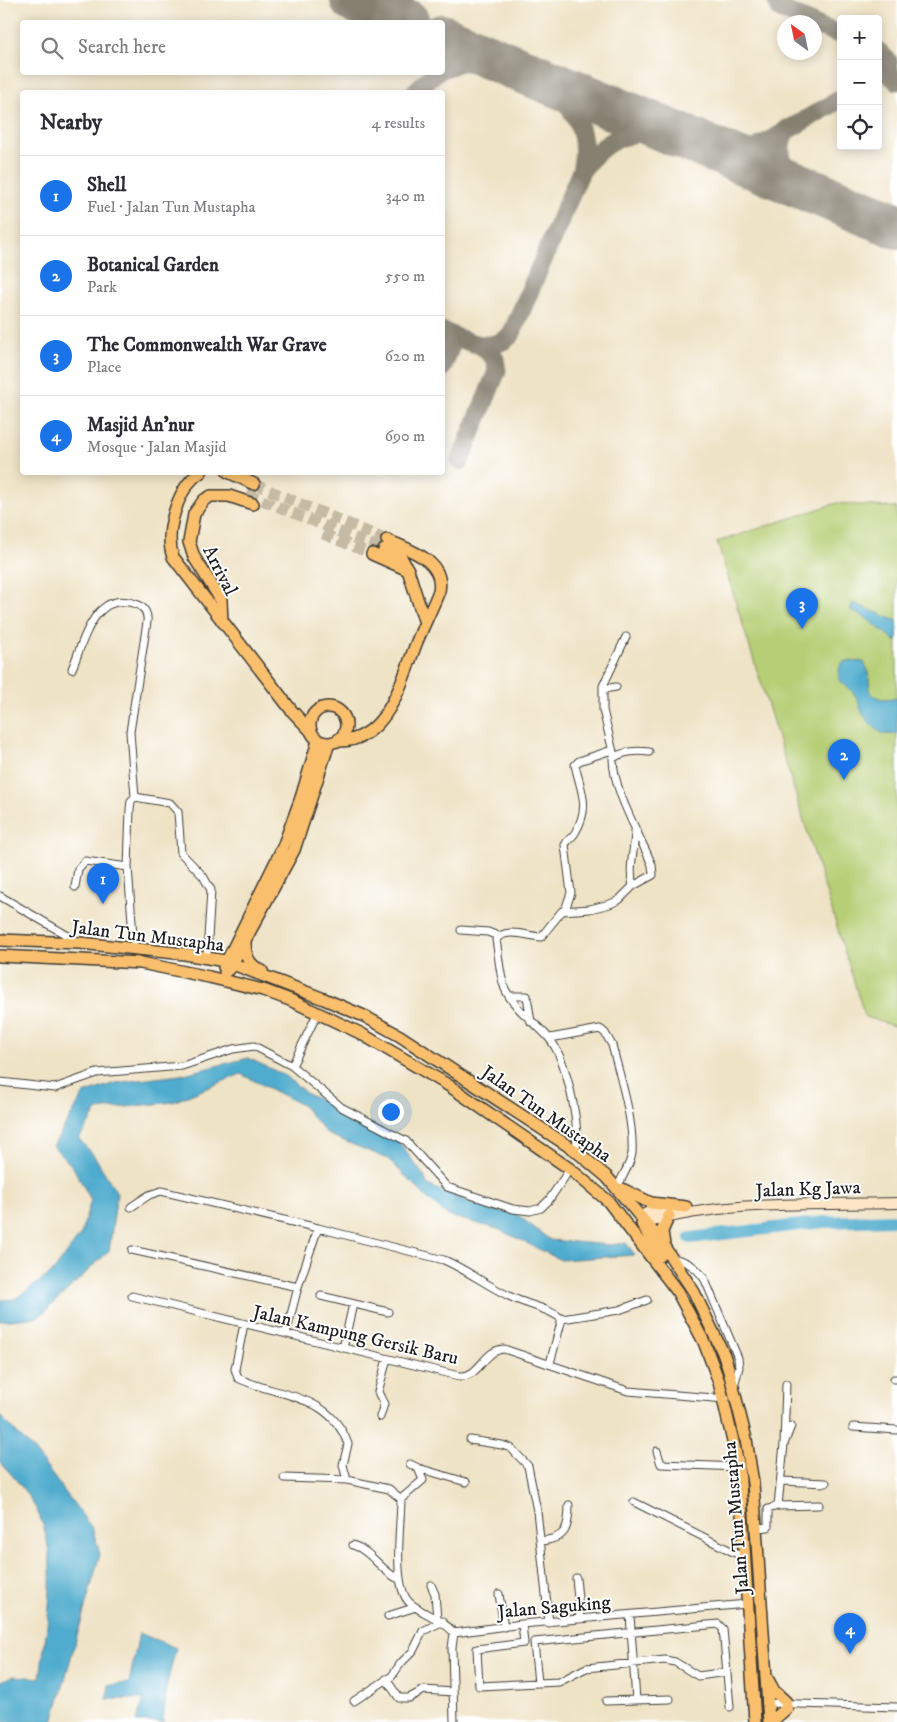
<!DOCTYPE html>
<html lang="en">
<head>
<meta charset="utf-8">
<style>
  body { margin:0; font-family:"IM FELL DW Pica",serif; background:#f7f7f7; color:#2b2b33 }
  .controls { position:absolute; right:15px; top:15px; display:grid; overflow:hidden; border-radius:5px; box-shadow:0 2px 12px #0003 }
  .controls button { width:45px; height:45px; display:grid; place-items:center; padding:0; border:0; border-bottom:1px solid #e1e1e2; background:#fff; color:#2b2b33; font:25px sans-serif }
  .compass { position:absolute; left:777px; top:15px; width:45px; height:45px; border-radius:50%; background:#fff; box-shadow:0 2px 12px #0003; rotate:327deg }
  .you { position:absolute; left:390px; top:1111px; width:18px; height:18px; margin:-12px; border:4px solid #fff; border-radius:50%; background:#1a73e8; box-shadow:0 0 0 8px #1a73e833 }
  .badge { display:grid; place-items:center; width:32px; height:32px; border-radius:50%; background:#1a73e8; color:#fff; font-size:16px; font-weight:700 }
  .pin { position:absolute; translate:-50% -41px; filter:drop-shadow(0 1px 2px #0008) }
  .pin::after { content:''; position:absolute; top:26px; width:18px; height:15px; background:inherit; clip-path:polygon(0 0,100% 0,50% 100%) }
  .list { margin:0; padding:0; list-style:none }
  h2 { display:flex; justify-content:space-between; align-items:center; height:65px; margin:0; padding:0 20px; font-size:21px }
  h2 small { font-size:16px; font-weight:400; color:#7c7c81 }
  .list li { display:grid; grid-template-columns:32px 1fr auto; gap:15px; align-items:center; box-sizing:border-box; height:80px; padding:0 20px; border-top:1px solid #e1e1e2 }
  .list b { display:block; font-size:19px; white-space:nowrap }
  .list p { margin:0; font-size:16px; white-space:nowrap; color:#7c7c81 }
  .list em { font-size:16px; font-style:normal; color:#7c7c81 }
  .icon { flex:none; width:28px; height:28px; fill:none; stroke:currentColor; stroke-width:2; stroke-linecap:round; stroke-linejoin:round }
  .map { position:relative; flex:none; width:897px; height:1722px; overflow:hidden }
  .search { position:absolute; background:#fff; box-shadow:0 2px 12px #0003; left:20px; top:20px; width:425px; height:55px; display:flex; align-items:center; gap:12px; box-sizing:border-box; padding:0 18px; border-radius:5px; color:#7c7c81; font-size:19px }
  .panel { position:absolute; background:#fff; box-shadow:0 2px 12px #0003; left:20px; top:90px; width:425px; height:385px; border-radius:5px }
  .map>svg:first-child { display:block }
</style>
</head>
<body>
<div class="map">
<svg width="897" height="1722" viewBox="0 0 897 1722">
  <rect width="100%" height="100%" fill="#fff"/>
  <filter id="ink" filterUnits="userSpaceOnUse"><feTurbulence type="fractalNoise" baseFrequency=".02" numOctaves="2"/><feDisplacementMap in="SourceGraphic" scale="10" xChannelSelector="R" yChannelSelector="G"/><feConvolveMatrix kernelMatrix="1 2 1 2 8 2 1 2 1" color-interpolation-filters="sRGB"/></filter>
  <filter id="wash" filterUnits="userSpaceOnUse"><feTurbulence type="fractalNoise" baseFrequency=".0096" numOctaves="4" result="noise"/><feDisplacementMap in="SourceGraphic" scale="20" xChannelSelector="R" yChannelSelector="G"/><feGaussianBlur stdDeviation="1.12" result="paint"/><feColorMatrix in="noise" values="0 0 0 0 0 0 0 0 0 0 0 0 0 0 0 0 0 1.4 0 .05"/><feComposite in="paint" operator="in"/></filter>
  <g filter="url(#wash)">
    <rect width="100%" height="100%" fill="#efe3c6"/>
    <!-- green -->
    <path fill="#b6ce74" stroke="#697548" d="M837 503 897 508V1027L865 1017 717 542Z"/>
    <!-- water -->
    <path fill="#50acce" stroke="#366475" d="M853 603 897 621V642L863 616 850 610Z
      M846 661 864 662C871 673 867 683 872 695L882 699 897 698V734C892 734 886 735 882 733 875 729 863 717 861 710 859 704 859 700 855 695 845 681 834 686 841 664Z
      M248 1058 286 1076 307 1094 328 1104 348 1119 380 1128 398 1141 424 1176 427 1184 432 1187 492 1211 515 1213 550 1240 611 1245 626 1243 635 1255 561 1260 498 1229 449 1216 432 1203 388 1159 327 1134 302 1105 241 1074 173 1102 97 1110 79 1139 95 1157 117 1193 109 1251 39 1317 0 1321V1300L15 1299 53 1272 81 1234 91 1200 73 1167 53 1146 84 1094 115 1083 180 1075Z
      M0 1416 32 1448 92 1528 100 1554 53 1722H0V1681L14 1676 40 1678C46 1631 58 1570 43 1525 35 1501 17 1480 0 1462Z
      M139 1633 176 1648 167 1684 163 1722H136L144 1699H107L109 1685 129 1683Z"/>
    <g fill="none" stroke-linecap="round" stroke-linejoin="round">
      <!-- river -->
      <path stroke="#50acce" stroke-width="12" d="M690 1238 825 1222 897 1220"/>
      <!-- taxiway -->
      <path stroke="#868071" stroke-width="19" d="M776 0 780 9 811 22
        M368 6 389 22
        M814 24 841 35
        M878 51 888 61 890 75 897 81
        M442 69 466 60 496 59
        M415 92 436 72
        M786 129C772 161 787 175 813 191
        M718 152 735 154 755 149 841 99
        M582 170C608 134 635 128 677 135
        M442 331C466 341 489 355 511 335L581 171C591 130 571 102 541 78
        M442 333 450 348 442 368
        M460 461 497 371 495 359 482 346"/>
      <!-- runway -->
      <path stroke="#868071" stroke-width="46" d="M353 0 407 22
        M442 37 897 226"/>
    </g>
  </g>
  <g filter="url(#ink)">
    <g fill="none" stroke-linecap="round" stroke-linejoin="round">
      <!-- primary-tunnel -->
      <path stroke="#c5bba4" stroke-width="11" stroke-dasharray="11 5.5" stroke-linecap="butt" d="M254 484 387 540
        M247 494 384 550
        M323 534 372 554"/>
      <defs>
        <path id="street" d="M72 669C84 640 95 589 136 604 145 607 148 614 147 622L130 732 135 797 131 801 130 809 128 867 134 949
          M603 689 616 687
          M613 752 603 710V686L626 637
          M135 797 170 803 178 812 181 853 203 876 211 890 207 954
          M633 886C628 867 635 849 635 830
          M75 887 78 869 85 861 128 867
          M0 896 75 940
          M565 910 571 893 565 845C567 840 572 838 575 833 591 806 581 792 575 765L579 761 612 750
          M461 930 488 932 498 936
          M509 996H527L531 1022
          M550 1038 600 1029 605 1033 612 1045C620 1077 634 1120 632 1153 631 1164 622 1176 618 1186
          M292 1066 318 1012
          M0 1082 55 1088 97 1073 182 1066 233 1049 254 1046 292 1066 341 1107 406 1141 447 1187 513 1209 530 1211 541 1208 549 1200 570 1169
          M576 1151C580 1124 567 1058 548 1037 534 1021 515 1010 505 989 499 974 499 955 496 940 504 927 528 936 541 937L562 911 590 909 610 904 619 900 633 886 653 875 652 865C639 833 613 791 613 758 624 751 636 750 649 752
          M131 1207 149 1195 161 1191 318 1228
          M132 1250 298 1287
          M672 1258C687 1261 697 1267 705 1280L738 1358 739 1367 734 1386
          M132 1296 459 1376C480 1378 483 1350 504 1349L628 1391 726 1399
          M321 1296 388 1312
          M562 1319 619 1310 647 1300
          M244 1324 235 1369 238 1378C279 1398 329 1392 348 1444L343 1465 347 1480 389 1489 401 1499C401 1523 392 1585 409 1602 423 1615 442 1618 454 1633
          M286 1334 298 1287 318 1228 444 1260C467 1270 486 1285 509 1296 526 1305 547 1307 562 1319L550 1363
          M343 1348 353 1304
          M894 1379H897
          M380 1417 384 1404 378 1392 387 1359
          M853 1427 897 1430
          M470 1440 502 1445 511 1448 528 1466 537 1511 549 1623
          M784 1444 786 1384
          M657 1451 661 1464 739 1467
          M418 1468 466 1482
          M284 1478 347 1480
          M781 1481 826 1483
          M401 1499 423 1480 418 1468 410 1464
          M634 1502 745 1558
          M778 1506 819 1505
          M757 1528 768 1527V1509L778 1506 784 1444 791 1426
          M540 1541C565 1539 569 1530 569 1505
          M353 1545C372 1551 381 1572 399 1579
          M576 1578 580 1619
          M431 1585 435 1594 437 1619
          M499 1594 504 1627
          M388 1616 416 1607
          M522 1624 524 1643 477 1649 479 1686 559 1682 586 1668 665 1660 675 1662 698 1676 727 1672
          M454 1633 522 1624 747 1604
          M454 1633 452 1648 454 1722
          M386 1679 399 1698H409L424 1690 453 1692
          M538 1683 534 1642 718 1624 723 1629 730 1707
          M636 1700 670 1699
          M354 1701 392 1676 401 1663 413 1651 423 1631 443 1621
          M606 1701 636 1700 630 1615
          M766 1703 897 1707"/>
        <path id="secondary" d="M640 1216 649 1212 674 1208
          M646 1223C727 1200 813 1205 897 1203"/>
        <path id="primary" d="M201 472C178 486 164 532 173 557L292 711 310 730
          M228 472 254 484
          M384 550 401 557 408 570
          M372 554 408 570 425 623
          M222 621 221 600 194 557 189 542 194 514 204 500 211 496H229L253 504
          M310 725a18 18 0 1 1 36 0a18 18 0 1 1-36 0Z
          M338 741C387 743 402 680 416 644 423 626 432 609 439 591 445 560 409 550 387 540
          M0 940 80 943 185 954 225 961 324 999 364 1016 400 1036 576 1151 607 1177 659 1239 694 1292 724 1355 729 1371 746 1439 753 1483 769 1722
          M245 941C245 955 248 965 262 971
          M0 956 141 963 209 977 263 990 290 1000 360 1033 448 1085 570 1169 608 1201 677 1291 704 1342 719 1382 739 1467 755 1722
          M224 967 283 847 301 798 318 741
          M225 972 230 968 294 850 329 743
          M622 1189 651 1203 686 1207
          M642 1224 660 1256
          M664 1245 662 1231 669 1216
          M766 1676 774 1691 786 1702
          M771 1722 787 1708"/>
      </defs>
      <!-- street casing -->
      <use href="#street" stroke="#3c3a36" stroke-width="9"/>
      <!-- secondary casing -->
      <use href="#secondary" stroke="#3c3a36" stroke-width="12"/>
      <!-- primary casing -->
      <use href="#primary" stroke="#3c3a36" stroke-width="14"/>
      <!-- street -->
      <use href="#street" stroke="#fff" stroke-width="7"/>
      <!-- secondary -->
      <use href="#secondary" stroke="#fde5c5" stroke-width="10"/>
      <!-- primary -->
      <use href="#primary" stroke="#f9bf6d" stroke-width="11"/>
    </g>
  </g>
  <g text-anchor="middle" stroke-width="4" stroke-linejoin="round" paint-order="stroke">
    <!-- street labels -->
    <g font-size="19" fill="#1c1c1c" stroke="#fff">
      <text transform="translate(221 570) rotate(63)" y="7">Arrival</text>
      <text transform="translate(148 935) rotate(7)" y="7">Jalan Tun Mustapha</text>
      <text transform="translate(547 1113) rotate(35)" y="7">Jalan Tun Mustapha</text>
      <text transform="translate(808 1188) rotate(-2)" y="7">Jalan Kg Jawa</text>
      <text transform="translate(356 1334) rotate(13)" y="7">Jalan Kampung Gersik Baru</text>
      <text transform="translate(735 1518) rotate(-95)" y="7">Jalan Tun Mustapha</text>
      <text transform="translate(554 1606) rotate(-5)" y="7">Jalan Saguking</text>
    </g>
  </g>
</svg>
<div class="controls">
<button>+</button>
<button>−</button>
<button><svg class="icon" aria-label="locate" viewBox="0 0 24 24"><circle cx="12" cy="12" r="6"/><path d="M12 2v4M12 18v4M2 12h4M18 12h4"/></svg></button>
</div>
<svg class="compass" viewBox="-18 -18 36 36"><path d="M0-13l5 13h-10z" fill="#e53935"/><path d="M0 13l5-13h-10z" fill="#7c7c81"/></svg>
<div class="you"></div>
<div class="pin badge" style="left:103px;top:904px">1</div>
<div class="pin badge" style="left:844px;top:780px">2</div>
<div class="pin badge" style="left:802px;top:629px">3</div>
<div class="pin badge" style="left:850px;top:1654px">4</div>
<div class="search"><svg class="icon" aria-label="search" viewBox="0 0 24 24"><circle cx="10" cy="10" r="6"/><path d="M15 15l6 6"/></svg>Search here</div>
<section class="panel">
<h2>Nearby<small>4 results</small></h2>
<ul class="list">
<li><span class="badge">1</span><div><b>Shell</b><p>Fuel · Jalan Tun Mustapha</p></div><em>340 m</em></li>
<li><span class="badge">2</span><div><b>Botanical Garden</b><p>Park</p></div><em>550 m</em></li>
<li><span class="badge">3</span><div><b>The Commonwealth War Grave</b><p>Place</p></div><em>620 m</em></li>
<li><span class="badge">4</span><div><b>Masjid An'nur</b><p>Mosque · Jalan Masjid</p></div><em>690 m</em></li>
</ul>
</section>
</div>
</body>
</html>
